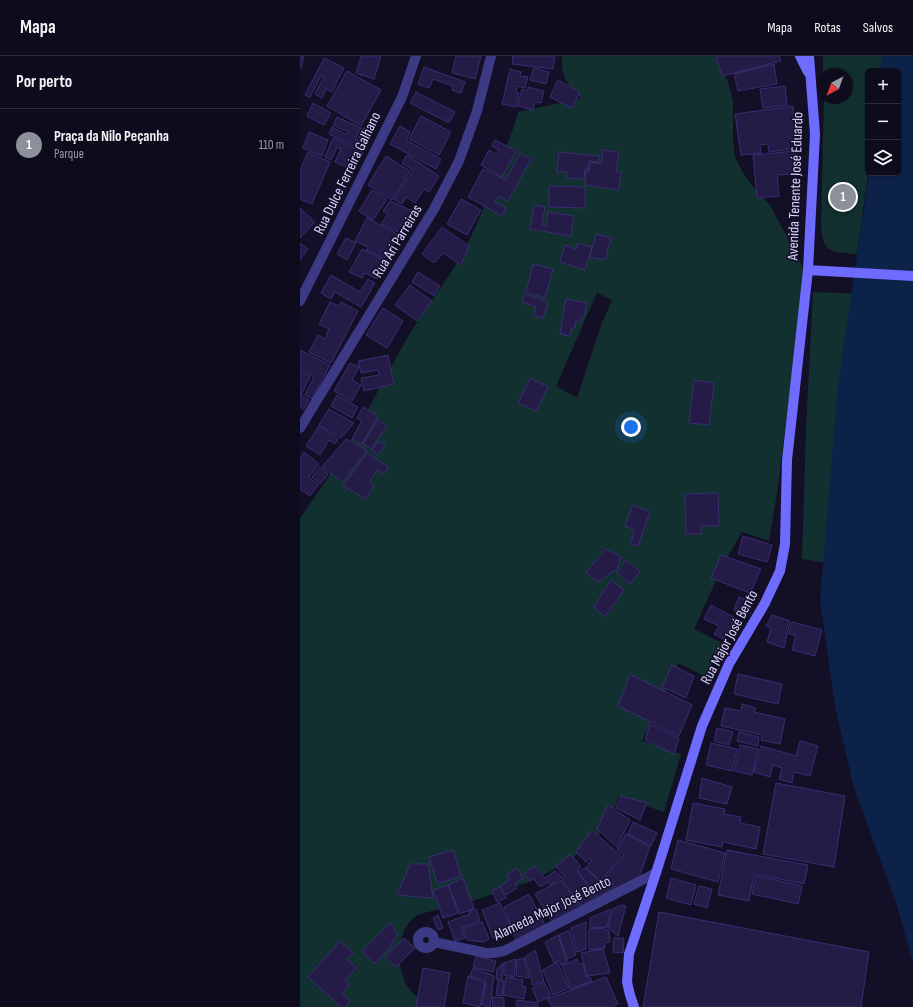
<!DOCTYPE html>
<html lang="pt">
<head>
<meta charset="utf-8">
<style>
  body { margin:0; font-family:"Sofia Sans Condensed",sans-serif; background:#171425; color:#f1f3f6 }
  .controls { position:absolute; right:12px; top:12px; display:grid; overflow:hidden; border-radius:6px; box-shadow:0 1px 3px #0004 }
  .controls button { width:36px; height:36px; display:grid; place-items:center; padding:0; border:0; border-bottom:1px solid #2e2b3b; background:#0e0b1c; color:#f1f3f6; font:20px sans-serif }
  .compass { position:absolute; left:517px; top:12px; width:36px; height:36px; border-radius:50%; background:#0e0b1c; box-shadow:0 1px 3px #0004; rotate:221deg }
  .you { position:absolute; left:331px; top:371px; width:14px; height:14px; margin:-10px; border:3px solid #fff; border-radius:50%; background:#1a73e8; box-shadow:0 0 0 6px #1a73e833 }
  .badge { display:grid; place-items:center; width:26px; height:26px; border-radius:50%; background:#8c9099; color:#fff; font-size:13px; font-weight:700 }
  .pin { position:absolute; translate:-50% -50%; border:2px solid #fff; box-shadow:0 1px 4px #0006 }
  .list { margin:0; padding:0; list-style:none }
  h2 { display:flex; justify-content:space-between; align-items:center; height:52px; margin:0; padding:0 16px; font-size:17px }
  h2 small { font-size:13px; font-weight:400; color:#9b9ba3 }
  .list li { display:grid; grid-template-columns:26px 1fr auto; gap:12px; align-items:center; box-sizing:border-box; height:72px; padding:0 16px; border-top:1px solid #2e2b3b }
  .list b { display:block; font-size:15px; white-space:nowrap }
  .list p { margin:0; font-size:13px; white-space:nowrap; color:#9b9ba3 }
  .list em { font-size:13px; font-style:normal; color:#9b9ba3 }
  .icon { flex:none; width:22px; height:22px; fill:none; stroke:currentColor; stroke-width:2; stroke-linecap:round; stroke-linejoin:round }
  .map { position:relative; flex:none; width:613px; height:951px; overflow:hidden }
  header { display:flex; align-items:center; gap:24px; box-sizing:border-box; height:56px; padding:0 20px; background:#0e0b1c; border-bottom:1px solid #2e2b3b }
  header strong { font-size:19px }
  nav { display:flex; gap:22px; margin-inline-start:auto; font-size:14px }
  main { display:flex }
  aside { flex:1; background:#0e0b1c }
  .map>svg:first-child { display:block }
</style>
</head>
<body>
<header>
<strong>Mapa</strong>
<nav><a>Mapa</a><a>Rotas</a><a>Salvos</a></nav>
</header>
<main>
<aside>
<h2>Por perto<small></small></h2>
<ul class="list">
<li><span class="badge">1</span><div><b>Praça da Nilo Peçanha</b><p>Parque</p></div><em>110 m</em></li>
</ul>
</aside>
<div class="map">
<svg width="613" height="951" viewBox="0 0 613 951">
  <rect width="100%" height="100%" fill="#130f26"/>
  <!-- green -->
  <path fill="#12302f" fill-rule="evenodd" d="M262 0H414L418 5 428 26 433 45V82L435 101 442 115 451 128 470 149 505 215 477 437 469 485 442 476 424 507 394 573 422 587 406 621 378 607 342 685 381 698 364 756 319 741 309 763 296 783 281 796 251 815 231 825 176 844 120 858C95 869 94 916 111 935 120 945 135 949 147 951H0V462C40 409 70 349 102 291 121 257 146 228 164 194 185 156 198 111 214 70L218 56 281 42C267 27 261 22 262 0ZM297 237 312 244 301 269 277 342 256 330Z
    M523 0H582L580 15H568V117L557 198C528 196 522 197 521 165L524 42H547V18H523Z
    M513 236 565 238 548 510 502 503 506 372Z"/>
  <!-- water -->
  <path fill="#0c2248" d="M582 0H613V906L596 847 553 729 535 650 520 544 538 329 569 117H598V15H580Z"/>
  <!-- building -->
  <path fill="#241b47" stroke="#3b2d73" d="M0 0 4 1 1 12H0Z
    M61 0H81L74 23 56 17Z
    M156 0H181L175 23 152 17Z
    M213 0H255L253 13 212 8Z
    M416 0H479L481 5 422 20Z
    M24 2 44 12 32 36 26 33 22 42 15 38 24 21 21 20 10 41 5 39Z
    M474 8 477 28 438 35 434 18Z
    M124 11 165 26 161 37 152 34 153 30 133 23 129 32 118 28Z
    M234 12 249 16 246 28 230 24Z
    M210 13 221 16 220 20 228 21 225 32 217 30 216 37H219L216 51 202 48Z
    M47 15 81 34 61 70 27 50Z
    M258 24 280 36 272 52 250 41Z
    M485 30 487 49 463 52 460 33Z
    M228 31 244 35 241 47 235 46 233 54 218 50 222 33 228 35Z
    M116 36 155 56 149 67 110 47Z
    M13 47 31 57 24 69 7 60Z
    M493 50 498 92 469 96 468 88 460 89 461 97 441 99 435 58Z
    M121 60 151 76 139 99 109 83Z
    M37 61 61 72 55 83 66 88 63 94 29 78 32 71 47 79 48 76 33 69Z
    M100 70 110 76 106 84 141 103 136 113 90 88Z
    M63 72 72 76 66 87 58 82Z
    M9 76 28 84 22 100 3 92Z
    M33 82 63 96 54 115 35 106 41 93 37 91 31 104 25 101Z
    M195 84 216 95 202 121 181 109 189 94 196 98 199 94 192 90Z
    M303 94 319 96 316 115 321 116 319 134 285 129 286 114 289 115 290 106 301 108Z
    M495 95 497 118 477 119 479 140 457 142 453 99Z
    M8 96 30 106 12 148 0 143V114Z
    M259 96 299 100V106L289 105V113H285L284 123 267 122V116H257Z
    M220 97 231 103 208 145 198 140 195 146 206 152 202 160 168 141 183 113 206 124Z
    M107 99 139 120 129 136 124 133 115 147 106 141 102 148 94 143 113 114 102 107Z
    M86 100 110 115 92 144 68 129Z
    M249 130 285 131V152L249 151Z
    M72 134 87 143 73 164 59 155Z
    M161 143 181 154 167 179 147 168Z
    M90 145 117 157 101 177 81 168 88 158 83 155Z
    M234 149 245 151 242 169 246 170 248 156 274 160 271 180 230 173Z
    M0 152 15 166 0 182Z
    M67 162 99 179 84 203 66 194 68 191 55 185Z
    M142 171 169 190 161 209 143 197 134 207 122 198Z
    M296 178 311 182 305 204 290 201Z
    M46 182 56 187 47 204 37 198Z
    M0 187 8 193 0 204Z
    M278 187 292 191 285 214 260 206 265 189 276 193Z
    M62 193 86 206 77 223 65 217 62 222 49 216Z
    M233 208 253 213 245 242 226 236Z
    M118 216 140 230 134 240 112 226Z
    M31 219 60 236 68 223 75 227 61 251 35 236 31 243 21 237Z
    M110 229 132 245 117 265 95 249Z
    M225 238 248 246 243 262 233 259 236 251 222 246Z
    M266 243 287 247 284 261H281L280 266 276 265 275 272H272L270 280 260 278Z
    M30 246 39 250 41 246 58 255 31 307 9 296 18 279 25 283 29 273 19 268Z
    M83 252 103 265 87 292 66 279Z
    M0 294 30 309 12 343 5 339 14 321 0 313Z
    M88 299 94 328 64 335 61 322 79 319 78 314 61 317 58 305Z
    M50 307 59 311 52 324 61 329 52 345 34 335Z
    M0 315 10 321 1 339 9 344 4 353 0 351Z
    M230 322 248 331 236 355 218 347Z
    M394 324 414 327 409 369 389 367Z
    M37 339 58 351 52 362 31 350Z
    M63 351 78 360 62 388 52 383 62 365 57 362Z
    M29 353 54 367 41 382 19 369Z
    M78 364 87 370 71 393 63 388Z
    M19 370 38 383 35 388 29 384 20 399 6 390Z
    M46 383 67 394 43 426 22 411Z
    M79 385 85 389 78 399 72 394Z
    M4 396 19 408 9 421 18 429 10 440 0 433V402Z
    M67 397 88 411 84 418 77 414 69 426 74 429 66 443 43 430Z
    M20 411 28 418 20 428 12 421Z
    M418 437 419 470H400L401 478H386L385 438Z
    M333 449 350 456 338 490 330 488 335 474 325 470Z
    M443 480 472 489 467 506 438 498Z
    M306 493 321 501 317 513 298 526 286 516Z
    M421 499 461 513 450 537 411 522Z
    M326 504 340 515 330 528 317 517Z
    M311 524 324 534 305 561 294 551Z
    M439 541 449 545 443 558 434 554Z
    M411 549 435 562 424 583 414 578 419 570 404 563Z
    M472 559 490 565 484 592 467 586 471 572 466 570Z
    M492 566 522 574 515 600 492 594 496 580 489 578Z
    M372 609 394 620 386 642 362 631Z
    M330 618 392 649 379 680 318 650Z
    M438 618 482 628 478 648 434 638Z
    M442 648 456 652 454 656 485 663 480 688 461 684 462 679 421 670 425 652 441 655Z
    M350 668 379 682 374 698 345 684Z
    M417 672 433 676 429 689 414 685Z
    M439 676 459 681 458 690 437 685Z
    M500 685 518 690 510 720 494 716 492 727 479 723 482 712 473 709 470 721 454 716 461 690 496 700Z
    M411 687 437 693 432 715 406 709Z
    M440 689 458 693 452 719 434 715Z
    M402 722 432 731 427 748 399 742Z
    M476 727 545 740 534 811 463 798Z
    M321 740 347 747 340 764 316 752Z
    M393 747 425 753 424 758 441 761 440 767 460 771 456 793 423 786 422 791 386 784Z
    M308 749 330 764 317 791 297 773Z
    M333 766 357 777 351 790 328 778Z
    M292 774 321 800 301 825 286 812 291 804 289 802 286 806 276 796Z
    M326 778 350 791 340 818 336 822 317 832 305 822 324 799 317 794Z
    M378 784 425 797 418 826 371 813Z
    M153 794 161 820 138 828 129 801Z
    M427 794 508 809 504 828 454 818 449 845 418 839Z
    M271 798 281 811 277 815 297 841 281 850 262 823 265 821 256 810Z
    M110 808H128L133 842 97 839Z
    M234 810 245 822 255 815 262 821 250 829 248 826 240 831 233 822 230 825 224 818Z
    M217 812 223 822 215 828 217 832 206 839 200 830 210 824 207 819Z
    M285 812 301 826 305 823 315 832 297 841 278 816Z
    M456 820 502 830 498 848 452 838Z
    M163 822 174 852 160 858 148 829Z
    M371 822 396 829 391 849 366 842Z
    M261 824 280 851 252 866 235 838Z
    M148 829 158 857 143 862 133 834Z
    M399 830 412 833 407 852 394 848Z
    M200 831 206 842 197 846 192 835Z
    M229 838 245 869 216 884 204 851Z
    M200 847 211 873 193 882 182 854Z
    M321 849 326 850 318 880 308 872 313 853Z
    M176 853 180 865 161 872 165 882 155 885 148 866 170 858 169 855Z
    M311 853 307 871 290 872V862Z
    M359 856 569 896 561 951H343Z
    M138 859 143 872 138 874 133 862Z
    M182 866 189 883 184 886 167 884 163 873Z
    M286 866V893L277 896 271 872Z
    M90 867 98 879 90 889 91 891 74 908 62 895Z
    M304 872 309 875 310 886 304 887 305 892 289 894V873Z
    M269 874 276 899 267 903 259 879Z
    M258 879 267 906 261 909 259 904 254 907 245 886Z
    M104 882 115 892 96 911 85 901Z
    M314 882H324L323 897 313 896Z
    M40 885 53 897 47 903 56 912 45 924 50 928 42 937 50 945 45 951H41L8 921Z
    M303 893 310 917 287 920 281 897Z
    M235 894 244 925 233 929 225 901Z
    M176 900 196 905 193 916 173 911Z
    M224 902 229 922 216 920 217 904Z
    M216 903 214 921 204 919V907Z
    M277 903 279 908 283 907 286 921 289 920 292 925 271 933 262 910Z
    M257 906 269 932 253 939 243 914Z
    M203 907 202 923H196L197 913Z
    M123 912 150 917 144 951H116Z
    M173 912 194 920 190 951 182 949 186 925 170 920Z
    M168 920 185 927 180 951 163 947Z
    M206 921 223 924 222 930 226 931 224 943 203 939Z
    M306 921 318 948 311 951H252L247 943Z
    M198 924 204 925 202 940 196 939Z
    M244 926 251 940 238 946 232 932Z
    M192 941 204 942V951H193Z
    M217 944 238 947V951H216Z"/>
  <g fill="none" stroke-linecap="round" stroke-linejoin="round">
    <!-- street -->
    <path stroke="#3d3a85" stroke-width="10" d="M0 245 102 41 116 0
      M0 372 134 153 159 105 177 55 191 0
      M118 884a8 8 0 1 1 16 0a8 8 0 1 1-16 0Z
      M134 886 186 897H193L204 895 356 817"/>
    <!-- secondary -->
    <path stroke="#6f6bff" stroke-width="10" d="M500 0 508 16
      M508 214 613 220
      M334 951 330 939 327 926 329 898 356 817 402 670 429 608 465 547 480 515 485 488 487 404 508 214 515 78 509 0"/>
  </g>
  <g text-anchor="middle" stroke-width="3" stroke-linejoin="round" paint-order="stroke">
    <!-- street labels -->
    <g font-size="15" fill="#d9d4ff" stroke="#130f26">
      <text transform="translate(47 117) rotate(-64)" y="5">Rua Dulce Ferreira Galhano</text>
      <text transform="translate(495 130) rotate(-88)" y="5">Avenida Tenente José Eduardo</text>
      <text transform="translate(97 185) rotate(-59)" y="5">Rua Ari Parreiras</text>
      <text transform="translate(429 581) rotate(-62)" y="5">Rua Major José Bento</text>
      <text transform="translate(252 852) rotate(-26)" y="5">Alameda Major José Bento</text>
    </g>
  </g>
</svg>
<div class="controls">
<button>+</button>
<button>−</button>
<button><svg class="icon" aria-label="layers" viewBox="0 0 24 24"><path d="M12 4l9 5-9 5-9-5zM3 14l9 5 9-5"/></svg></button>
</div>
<svg class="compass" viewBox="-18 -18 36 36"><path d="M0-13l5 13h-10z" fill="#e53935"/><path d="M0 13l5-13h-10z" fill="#9b9ba3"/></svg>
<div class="you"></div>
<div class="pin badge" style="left:543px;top:141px">1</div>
</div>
</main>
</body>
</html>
